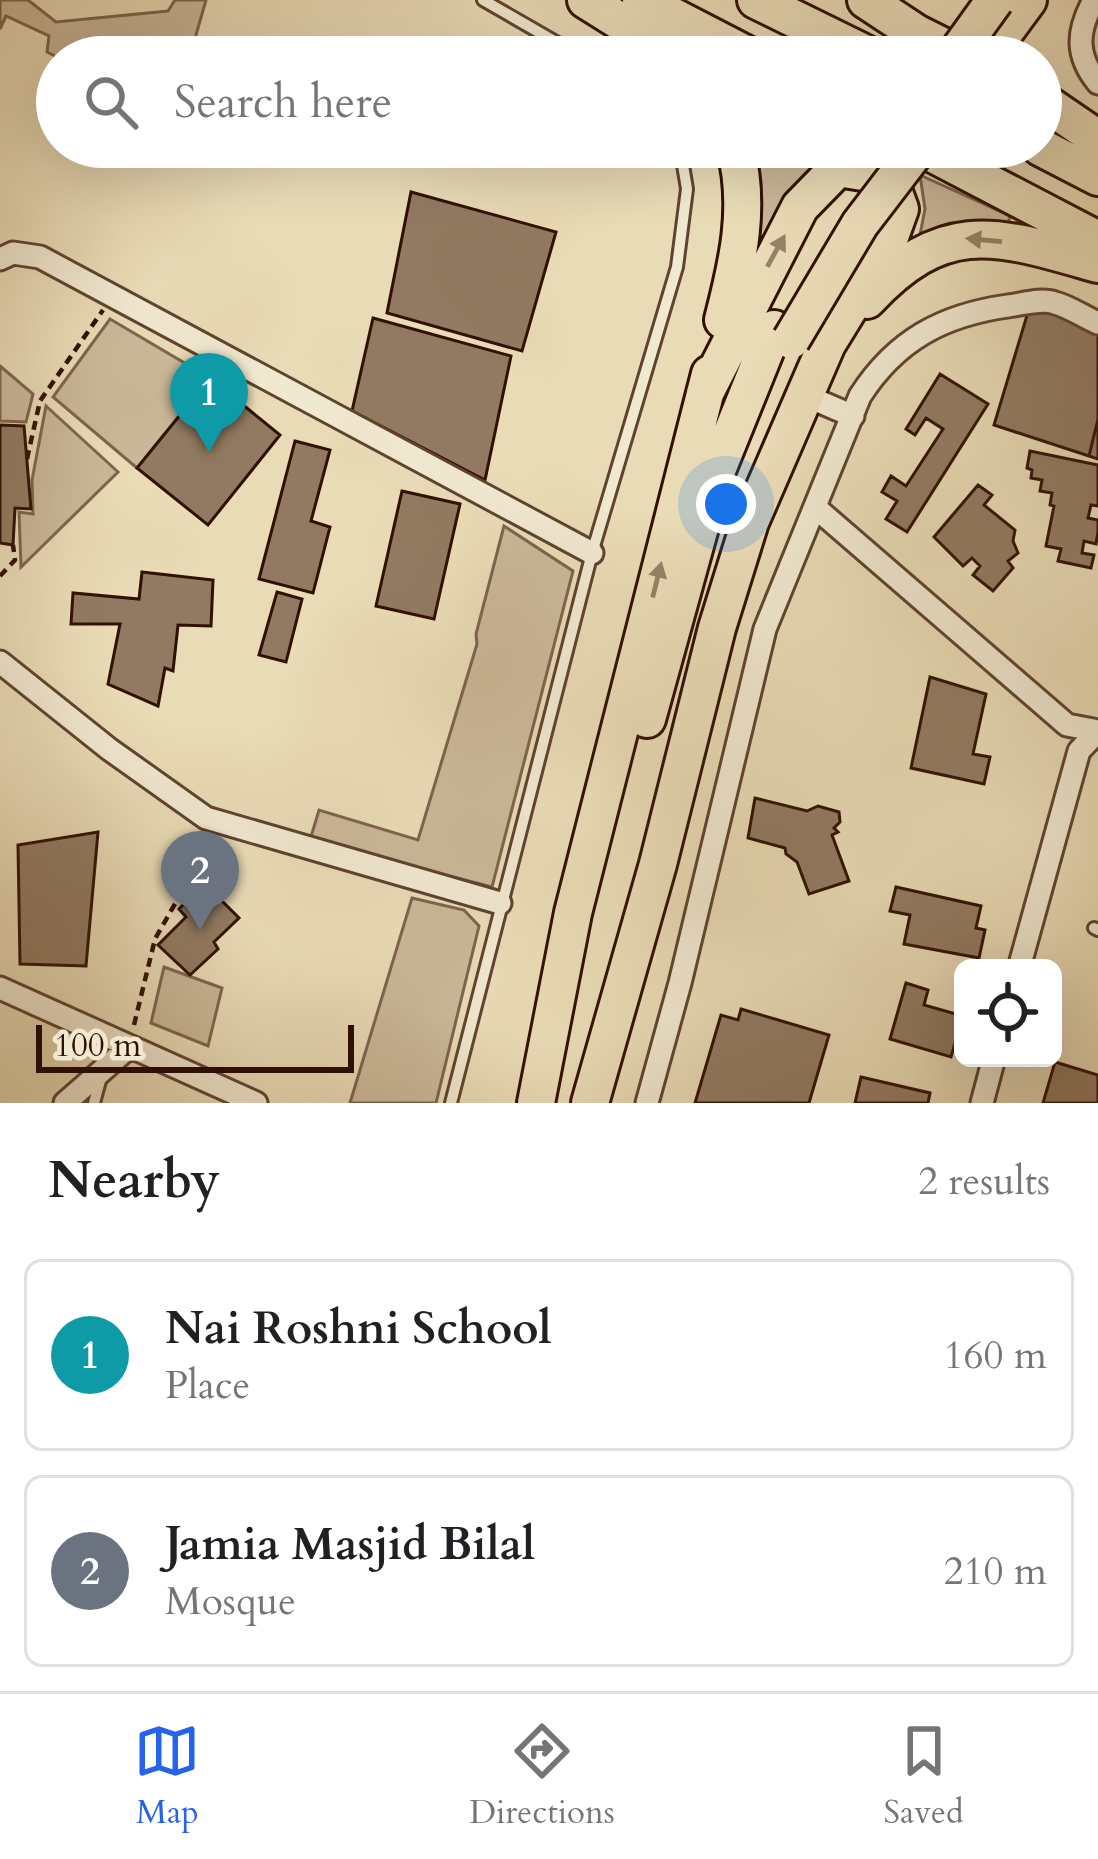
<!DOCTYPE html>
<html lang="en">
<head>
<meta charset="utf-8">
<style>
  body { margin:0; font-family:Cardo,serif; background:#f6f6f6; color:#202124 }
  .controls { position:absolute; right:36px; bottom:36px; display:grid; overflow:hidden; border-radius:18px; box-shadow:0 12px 48px #0002 }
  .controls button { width:108px; height:108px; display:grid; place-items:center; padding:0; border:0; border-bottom:3px solid #e0e0e0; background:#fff; color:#202124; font:60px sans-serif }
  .scale { position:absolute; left:36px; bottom:30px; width:318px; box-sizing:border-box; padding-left:12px; border:6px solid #311004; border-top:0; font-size:33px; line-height:42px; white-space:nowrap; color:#311004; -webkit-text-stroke:9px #f1e8d0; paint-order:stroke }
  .you { position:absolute; left:726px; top:504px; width:42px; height:42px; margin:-30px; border:9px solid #fff; border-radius:50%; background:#1a73e8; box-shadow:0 0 0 18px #1a73e833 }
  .badge { display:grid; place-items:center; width:78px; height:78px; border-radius:50%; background:#2563eb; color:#fff; font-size:39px; font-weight:700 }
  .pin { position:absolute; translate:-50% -99px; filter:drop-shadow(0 3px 6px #0008) }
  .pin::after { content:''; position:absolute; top:63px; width:42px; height:36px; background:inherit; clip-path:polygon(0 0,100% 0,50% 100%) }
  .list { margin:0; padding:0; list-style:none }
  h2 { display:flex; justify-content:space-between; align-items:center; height:156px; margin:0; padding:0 48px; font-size:51px }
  h2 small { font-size:39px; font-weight:400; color:#757577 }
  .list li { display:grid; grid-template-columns:78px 1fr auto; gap:36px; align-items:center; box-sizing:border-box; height:192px; margin:0 24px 24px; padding:0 24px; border:3px solid #e0e0e0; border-radius:18px }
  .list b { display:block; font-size:45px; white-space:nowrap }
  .list p { margin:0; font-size:39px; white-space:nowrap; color:#757577 }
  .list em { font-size:39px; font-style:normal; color:#757577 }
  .icon { flex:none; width:66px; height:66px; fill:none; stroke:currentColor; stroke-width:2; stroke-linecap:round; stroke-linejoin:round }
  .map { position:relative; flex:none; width:1098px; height:1103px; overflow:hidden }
  .search { position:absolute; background:#fff; box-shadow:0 12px 48px #0002; left:36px; right:36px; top:36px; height:132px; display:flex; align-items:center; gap:30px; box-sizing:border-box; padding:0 42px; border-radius:66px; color:#757577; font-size:45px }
  .sheet { height:588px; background:#fff }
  nav { display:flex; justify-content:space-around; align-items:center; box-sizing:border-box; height:168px; border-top:3px solid #e0e0e0; background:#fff; font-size:33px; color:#757577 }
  nav a { display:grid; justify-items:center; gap:6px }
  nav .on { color:#2563eb }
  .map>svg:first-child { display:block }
</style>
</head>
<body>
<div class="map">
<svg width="1098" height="1103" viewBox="0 0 1098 1103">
  <rect width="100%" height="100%" fill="#e9dbb6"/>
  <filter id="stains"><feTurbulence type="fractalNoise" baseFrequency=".00167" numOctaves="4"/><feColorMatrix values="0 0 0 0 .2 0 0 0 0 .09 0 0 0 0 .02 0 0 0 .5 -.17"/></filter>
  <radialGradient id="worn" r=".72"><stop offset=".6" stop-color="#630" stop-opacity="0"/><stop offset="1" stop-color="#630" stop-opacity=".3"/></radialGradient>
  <!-- green -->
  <path fill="#cab898" stroke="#7e644e" stroke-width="3" d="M0 0H28L56 22 168 11 175 0H206L192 49 179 45 174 57H57L47 52 49 36 6 16 0 29Z
    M754 147H854L822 162 757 265 761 181Z
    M920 175 1010 216 1008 224 919 240 925 209Z
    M110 319 210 378 137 468 53 397Z
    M0 366 33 394 26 422 0 421Z
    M46 406 118 472 21 567 19 512 33 514 32 480Z
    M504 526 573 571 492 887 310 840 319 810 418 840 477 644 476 634Z
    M412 898 464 910 479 926 436 1103H350Z
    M164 967 222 988 208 1046 151 1023Z"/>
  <!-- building -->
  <path fill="#917a61" stroke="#311004" stroke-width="3" d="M411 192 556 232 522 351 387 313Z
    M1045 308 1098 334V419L1089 456 994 425 1028 312Z
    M373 318 511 356 485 480 352 411Z
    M940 374 988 404 907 532 886 519 897 501 882 492 891 476 906 486 943 429 926 418 915 435 906 429Z
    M210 378 280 435 208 525 137 468Z
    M1098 419V459L1089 456Z
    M0 425 24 426 31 509 15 508 13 545 0 543Z
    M295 441 330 450 311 521 330 527 313 593 259 579Z
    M1030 451 1098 465V506L1091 505 1088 518 1098 520V532L1096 544 1084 541 1082 553 1094 555 1091 568 1058 561 1061 549 1046 546 1054 506 1050 505 1052 493 1040 491 1042 480 1031 478 1032 470 1027 468Z
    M978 485 992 495 984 505 1015 530 1013 541 1018 553 1008 561 1013 568 993 591 973 575 980 566 972 558 963 566 934 537Z
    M402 491 460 504 434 619 376 606Z
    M142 572 213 580 211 626 178 625 173 671 165 668 158 706 108 684 120 624H71L73 593 139 599Z
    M277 592 302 599 286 662 259 655Z
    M930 677 986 694 973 754 990 757 984 784 911 768Z
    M755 798 807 811 818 806 839 812 840 822 834 828 838 832 832 835 849 881 809 894 797 862 786 854 785 848 748 838Z
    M98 832 86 966 20 964 18 845Z
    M204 883 239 918 214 942 218 949 190 975 158 945 186 917 179 909Z
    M896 887 981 906 976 928 985 930 979 958 904 944 910 915 890 911Z
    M906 983 928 990 924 1005 963 1016 951 1057 890 1039Z
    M741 1009 829 1035 809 1103H695L721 1015 738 1020Z
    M1055 1062 1098 1075V1103H1043Z
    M861 1077 930 1093 928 1103H855Z"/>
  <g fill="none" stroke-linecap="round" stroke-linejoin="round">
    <defs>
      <path id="lane" d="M483 0 582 57
        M1094 928 1098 930
        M94 1103 101 1077
        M451 1103 592 553 677 267 687 189 680 147"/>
      <path id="street" d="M1094 0C1077 31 1075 55 1098 83
        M0 259 13 253 40 257 592 553
        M804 395 853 416
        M816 508 1067 725 1098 731
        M0 662 109 749 206 818 500 903
        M1019 968 1079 751 1098 731
        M0 988 256 1103
        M65 1103 128 1048
        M647 1103 680 983 765 629 860 396C896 340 943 315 1008 306 1023 304 1042 298 1055 303 1070 307 1084 317 1098 323
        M982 1103 994 1058"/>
      <path id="highway" d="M586 0 677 57
        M641 0 751 57
        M756 0 872 57
        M866 0 916 33 964 57
        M986 57 1028 0
        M1041 100 1098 139
        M920 147 1098 240
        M1040 147 1098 177
        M867 300C946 215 998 236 1098 264
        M723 320C738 262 751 206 735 147
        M647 719 713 480 774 329
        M536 1103 573 913 710 374
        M590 1103 658 864 717 628 750 522 827 344 886 248 900 209 893 190 869 173 838 168 800 207 705 393"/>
    </defs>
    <!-- lane casing -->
    <use href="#lane" stroke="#5f4330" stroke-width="16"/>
    <!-- street casing -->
    <use href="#street" stroke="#5f4330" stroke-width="27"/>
    <!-- highway casing -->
    <use href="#highway" stroke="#311004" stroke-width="42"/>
    <!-- path -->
    <path stroke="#311004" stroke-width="4.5" stroke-dasharray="9 6" stroke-linecap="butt" d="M27 459 40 401 103 310
      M0 576 15 560 13 545
      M134 1025 155 939 180 895 200 880 211 841"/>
    <!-- lane -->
    <use href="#lane" stroke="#f1e8d0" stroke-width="10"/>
    <!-- street -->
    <use href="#street" stroke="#f1e8d0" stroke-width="21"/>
    <!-- highway -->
    <use href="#highway" stroke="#e9dbb6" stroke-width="36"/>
    <defs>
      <path id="highway-bridge" d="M954 57 995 0
        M791 340 860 224 919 147"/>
    </defs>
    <!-- highway-bridge casing -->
    <use href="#highway-bridge" stroke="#311004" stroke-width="42" stroke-linecap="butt"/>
    <!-- highway-bridge -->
    <use href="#highway-bridge" stroke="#e9dbb6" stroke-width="36"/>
  </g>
  <!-- one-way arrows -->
  <defs><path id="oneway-solid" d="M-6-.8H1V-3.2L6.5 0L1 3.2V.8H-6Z" transform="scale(3)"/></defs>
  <g fill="#968066">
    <use href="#oneway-solid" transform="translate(984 240) rotate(-175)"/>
    <use href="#oneway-solid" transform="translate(776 251) rotate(-61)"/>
    <use href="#oneway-solid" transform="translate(657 580) rotate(-76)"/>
  </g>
  <rect width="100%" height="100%" filter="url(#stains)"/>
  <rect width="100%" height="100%" fill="url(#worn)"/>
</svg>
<div class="controls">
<button><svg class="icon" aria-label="locate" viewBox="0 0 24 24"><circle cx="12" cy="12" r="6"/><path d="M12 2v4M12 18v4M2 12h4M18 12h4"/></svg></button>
</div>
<div class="scale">100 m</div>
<div class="you"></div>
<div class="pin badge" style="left:209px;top:452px;background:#0f9aa8">1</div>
<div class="pin badge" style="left:200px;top:930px;background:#6b7280">2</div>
<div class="search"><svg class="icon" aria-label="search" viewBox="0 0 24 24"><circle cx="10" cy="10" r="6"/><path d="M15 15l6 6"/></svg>Search here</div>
</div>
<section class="sheet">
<h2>Nearby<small>2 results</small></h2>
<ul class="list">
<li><span class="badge" style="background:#0f9aa8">1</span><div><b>Nai Roshni School</b><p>Place</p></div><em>160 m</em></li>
<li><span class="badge" style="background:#6b7280">2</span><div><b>Jamia Masjid Bilal</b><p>Mosque</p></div><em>210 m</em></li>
</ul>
</section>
<nav>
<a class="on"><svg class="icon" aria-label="map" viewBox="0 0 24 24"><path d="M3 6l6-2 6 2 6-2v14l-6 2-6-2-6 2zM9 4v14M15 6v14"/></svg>Map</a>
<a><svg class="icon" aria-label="directions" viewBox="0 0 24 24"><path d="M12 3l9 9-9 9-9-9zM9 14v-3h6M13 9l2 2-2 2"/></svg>Directions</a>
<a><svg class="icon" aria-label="saved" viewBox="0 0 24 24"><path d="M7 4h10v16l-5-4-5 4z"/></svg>Saved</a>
</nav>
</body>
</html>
